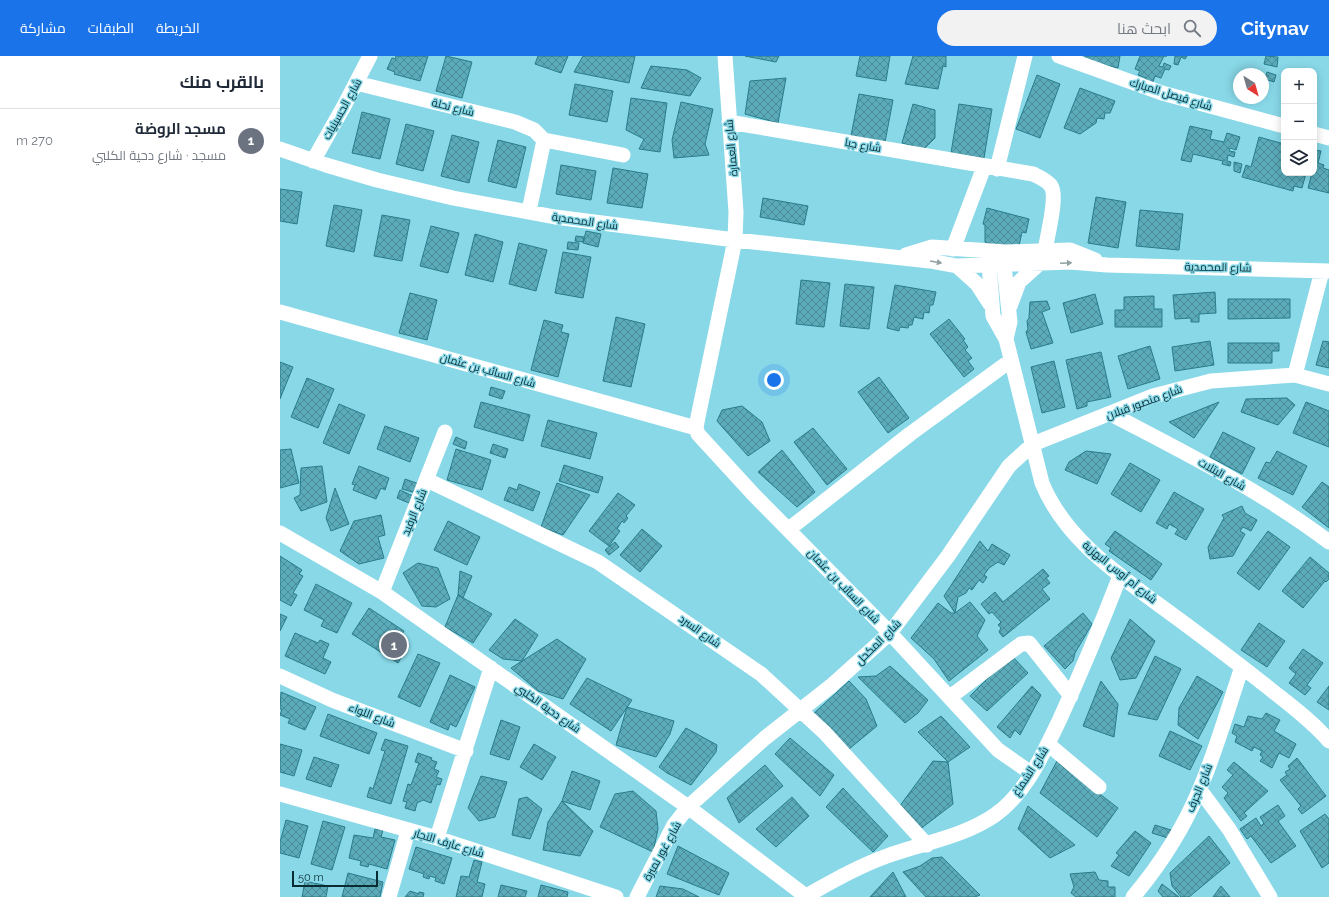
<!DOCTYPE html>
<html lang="ar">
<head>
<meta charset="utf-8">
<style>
  body { margin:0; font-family:Raleway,Cairo,sans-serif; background:#f2f2f3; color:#1f2937; direction:rtl }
  .controls { position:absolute; right:12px; top:12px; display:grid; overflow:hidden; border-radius:8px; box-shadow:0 2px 10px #0003 }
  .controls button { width:36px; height:36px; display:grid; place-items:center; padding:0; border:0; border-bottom:1px solid #e0e1e3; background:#fff; color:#1f2937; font:20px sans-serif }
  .compass { position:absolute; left:953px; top:12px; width:36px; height:36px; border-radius:50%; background:#fff; box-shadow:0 2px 10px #0003; rotate:143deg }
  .scale { position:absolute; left:12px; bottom:10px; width:86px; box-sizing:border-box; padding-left:4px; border:2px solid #0a2d33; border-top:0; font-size:11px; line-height:14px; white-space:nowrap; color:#0a2d33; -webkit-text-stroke:3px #88d8e8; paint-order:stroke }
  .you { position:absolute; left:494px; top:324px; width:14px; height:14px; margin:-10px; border:3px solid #fff; border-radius:50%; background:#1a73e8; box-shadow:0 0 0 6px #1a73e833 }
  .badge { display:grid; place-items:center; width:26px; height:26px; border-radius:50%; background:#1a73e8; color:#fff; font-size:13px; font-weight:700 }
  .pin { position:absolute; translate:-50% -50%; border:2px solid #fff; box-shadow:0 1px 4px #0006 }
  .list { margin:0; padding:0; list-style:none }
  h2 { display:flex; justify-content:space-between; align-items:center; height:52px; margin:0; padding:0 16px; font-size:17px }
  h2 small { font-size:13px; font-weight:400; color:#747a83 }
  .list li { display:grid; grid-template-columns:26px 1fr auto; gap:12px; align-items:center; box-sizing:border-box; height:64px; padding:0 16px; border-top:1px solid #e0e1e3 }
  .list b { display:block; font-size:15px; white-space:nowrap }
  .list p { margin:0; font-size:13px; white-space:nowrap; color:#747a83 }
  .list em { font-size:13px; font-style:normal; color:#747a83 }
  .icon { flex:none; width:22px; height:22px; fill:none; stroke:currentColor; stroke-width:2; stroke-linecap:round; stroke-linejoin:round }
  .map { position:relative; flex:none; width:1049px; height:841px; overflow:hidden; direction:ltr }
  header { display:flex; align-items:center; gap:24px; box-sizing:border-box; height:56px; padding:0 20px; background:#1a73e8; color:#fff }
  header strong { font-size:19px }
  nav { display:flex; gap:22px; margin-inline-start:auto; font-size:14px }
  .search { width:280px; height:36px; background:#f2f2f3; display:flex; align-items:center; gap:10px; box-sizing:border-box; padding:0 14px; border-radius:22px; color:#747a83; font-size:15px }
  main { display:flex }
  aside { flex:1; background:#fff }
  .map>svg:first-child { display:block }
</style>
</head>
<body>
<header>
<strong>Citynav</strong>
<div class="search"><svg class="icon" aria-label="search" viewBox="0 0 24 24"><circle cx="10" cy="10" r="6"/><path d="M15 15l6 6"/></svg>ابحث هنا</div>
<nav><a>الخريطة</a><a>الطبقات</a><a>مشاركة</a></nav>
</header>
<main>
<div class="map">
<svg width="1049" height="841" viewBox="0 0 1049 841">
  <defs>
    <pattern id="building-cross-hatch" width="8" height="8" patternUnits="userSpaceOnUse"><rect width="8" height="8" fill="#5babba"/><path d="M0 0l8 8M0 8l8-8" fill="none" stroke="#498c98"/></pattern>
  </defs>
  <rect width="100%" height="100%" fill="#88d8e8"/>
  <!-- building -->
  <path fill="url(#building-cross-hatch)" stroke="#287c8b" d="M116 0H148L140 25 114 18 115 16 107 13 112 2 115 3Z
    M166 0 192 6 182 42 156 35Z
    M258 0H288L281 17 255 8Z
    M303 0H355L349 27 294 16Z
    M465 0H499L496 6Z
    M580 0H610L606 25 576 20Z
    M633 0H666V11L663 10 658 33 625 28Z
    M805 0H840L838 12 804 4Z
    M860 0H887H884L879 10 883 11 884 7 891 10 889 14 885 13 881 22 875 20 871 31 863 28 866 22 858 19 860 15 855 13Z
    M895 0H907L905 3 901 1 898 9 894 8Z
    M986 0 998 1 997 11 984 8Z
    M371 10 407 14 421 22 410 40 361 32Z
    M987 16 996 19 994 26 985 23Z
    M757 19 780 28 760 82 736 73Z
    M506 22 498 67 465 58 470 25Z
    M295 28 333 35 327 66 289 59Z
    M800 32 835 45 830 57H825L824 63 817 62 816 67 800 78 784 72Z
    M579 38 613 44 605 86 571 80Z
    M351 42 387 47 380 96 359 93 364 83 346 74Z
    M401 46 433 53 425 88 429 99 394 102 392 84Z
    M633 48 655 54V82L644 93 622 87Z
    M679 48 712 53 704 102 671 97Z
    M82 56 110 63 100 103 72 97Z
    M126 68 154 75 143 115 116 108Z
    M910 70 932 75 930 83 944 86 947 77 960 81 956 94 950 92 949 95 955 96 954 101 948 99 947 105 951 106 950 110 942 108 943 105 913 98 911 106 901 104Z
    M172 79 199 86 189 127 161 120Z
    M979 81 1004 88V117H1026L1022 132 1014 130 1013 135 962 121 966 109 971 111Z
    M218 84 246 91 236 132 208 125Z
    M1034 94 1041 95 1038 107 1044 109 1043 112 1049 114V137L1028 132 1032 117H1034Z
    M954 106 962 108 960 117 954 115Z
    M281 109 316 115 311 144 276 138Z
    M333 112 368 118 362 152 327 147Z
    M0 133 22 136 17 168 0 165Z
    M816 141 846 146 838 192 808 187Z
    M483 142 528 150 524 169 480 161Z
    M54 149 82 154 74 196 46 190Z
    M707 152 749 163 746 177 742 176 739 190 721 192 705 186V169L703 168Z
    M860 154 903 158 899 194 856 190Z
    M102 159 130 164 122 205 94 200Z
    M151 170 179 177 168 217 140 210Z
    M306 175 321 178 318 191 303 187Z
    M195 178 223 186 213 226 185 219Z
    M296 180 304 181 303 186 295 185Z
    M288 186 299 187 298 194 287 193Z
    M239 187 267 194 256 235 229 228Z
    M283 196 311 201 303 242 275 237Z
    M521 224 550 227 544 271 516 268Z
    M565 228 594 231 589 273 560 270Z
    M615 229 656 236 653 249H650L649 257 644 256 643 263 634 261 632 269H629L628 272 620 271 619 275 607 272Z
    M935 236 936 257 919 258V266H911V262L895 263 893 239Z
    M130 237 157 244 147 284 119 277Z
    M815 238 823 268 791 277 783 247Z
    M874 240V253H882V271H835V254H844V241Z
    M948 243H1010V262L948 263Z
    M767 245 770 253 762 256 773 287 751 293 746 276 748 273 747 265 749 262 750 246Z
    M336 261 365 268 351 331 323 325Z
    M669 263 685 283 683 284 688 291 685 294 692 302 688 305 694 313 684 321 650 278Z
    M264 264 283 269 281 276 289 278 278 321 251 314Z
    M930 285 934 309 895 315 892 291Z
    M1043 285 1049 286V312L1036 309Z
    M948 287H999V295H992V307H948Z
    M870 290 880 323 848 333 838 300Z
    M821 296 831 341 807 346V350L797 353 786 304Z
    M774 305 785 351 762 357 751 311Z
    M0 306 13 311 0 343Z
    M599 321 629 362 608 377 578 336Z
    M27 322 54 333 38 372 11 361Z
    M211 331 225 335 222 343 209 339Z
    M1007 342 1015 349 998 369 961 356 966 343Z
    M201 346 250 359 243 385 194 371Z
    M939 346 914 382 889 366Z
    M1026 346 1049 355V391L1013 377Z
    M59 348 85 359 69 398 43 387Z
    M462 350 482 366 490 385 468 400 437 365 442 354Z
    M268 364 317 377 310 403 261 390Z
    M105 370 139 382 130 406 97 393Z
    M533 372 567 413 547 429 514 386Z
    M943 376 975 392 962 418 930 401Z
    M176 381 187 386 185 393 173 388Z
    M213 388 228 393 225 402 210 397Z
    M11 393 19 427 0 432V394Z
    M176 393 211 404 202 434 167 424Z
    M502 394 535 436 517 451 478 416Z
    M806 395 831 398 817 428 785 414 789 406Z
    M997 395 1027 410 1013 439 978 422 986 406 990 407Z
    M850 407 880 424 861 456 831 438Z
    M284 409 323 421 318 437 279 425Z
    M42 410 47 446 21 455 14 442 20 439 21 412Z
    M79 410 109 422 105 434 101 432 96 443 73 434 75 429 72 428Z
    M125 423 139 428 136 437 122 433Z
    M1042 426 1049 431V472L1022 451Z
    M277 427 310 439 283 479 261 471Z
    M239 428 260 436 253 455 224 444 229 431 237 434Z
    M55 432 69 468 51 475 46 462Z
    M120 434 133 440 129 447 117 442Z
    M894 436 924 453 906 484 895 478 898 473 889 468 887 473 876 467Z
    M338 437 355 449 346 460 348 462 344 467 342 465 337 473 340 475 329 490 309 475Z
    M962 450 965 457 977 464 971 475 963 471 960 475 965 478 953 500 930 503 928 491 944 462 942 459Z
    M101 459 105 479 98 481 104 502 79 508 60 495 74 465Z
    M168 465 200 481 187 509 154 494Z
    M362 473 382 490 360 516 340 499Z
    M835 475 882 508 871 524 829 495 831 492 825 488Z
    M988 475 1010 491 979 534 957 517Z
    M700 485 708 495 712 488 730 499 724 509 718 506 709 512 704 519 707 521 703 527 699 524 692 534 689 532 686 537 678 541 675 557 664 540Z
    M335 486 339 491 329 499 325 494Z
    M0 500 22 514 19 518 23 520 13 537 17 539 11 550 0 544Z
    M1030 501 1049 517V523L1046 526 1045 525 1023 552 1002 535Z
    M138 507 158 512 170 543 156 551 142 550 123 517Z
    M763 513 769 520 766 522 770 527 762 533 770 543 723 581 719 576 721 572 718 569 721 566 712 556 709 558 701 548 715 536 723 546Z
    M180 515 192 520 183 542 178 539Z
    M36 528 72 547 57 577 41 570 44 564 24 554Z
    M178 539 212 558 193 587 165 571Z
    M690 546 705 564 697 580 708 594 669 625 654 603 631 582 658 547 671 557H675Z
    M89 552 124 575 120 582 129 588 118 607 72 578Z
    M803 557 812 568 795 597 793 605 785 613 764 590Z
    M0 558 7 561 0 575Z
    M235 563 258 579 242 605 223 603 209 594Z
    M850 563 875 585 856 622 840 624 831 602Z
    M979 567 1005 585 987 611 961 594Z
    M15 577 38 587 40 584 49 588 43 602 51 606 45 618 5 600Z
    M277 583 306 603 283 643 258 635 231 612Z
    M1023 593 1043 607 1027 629 1031 632 1025 639 1009 627 1016 618 1009 612Z
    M138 598 160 607 140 651 118 641Z
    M731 599 748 617 707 655 690 640Z
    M875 600 901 613 877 664 848 658Z
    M610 610 648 644 638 657 625 667 578 621 596 620Z
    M170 619 195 631 176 671 170 668 168 674 150 666Z
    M917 620 943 636 918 683 898 669 899 652Z
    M307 622 352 644 331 675 290 648Z
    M569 625 586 643 597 670 569 693 531 660Z
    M821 625 838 648 834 681 803 670Z
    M752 630 761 639 740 679 735 674 730 682 717 671Z
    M1049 630V654L1037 646Z
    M1 636 36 651 25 674 8 667 10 663 0 659 2 653H0Z
    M347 651 394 665 390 678 376 701 336 689Z
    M986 657 1000 664 994 675 1016 688 1009 702 999 697 992 712 980 705 983 701 980 699 982 695 974 691 972 695 955 686 957 680 952 677 955 668 964 671 968 660 982 663Z
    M48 658 97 677 89 698 40 680Z
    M661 660 690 691 668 706 638 676Z
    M221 664 240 671 229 704 210 698Z
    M406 672 437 689 436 696 411 729 387 717 379 711Z
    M890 675 922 690 910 714 879 700Z
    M510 682 554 719 540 740 495 698Z
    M105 683 128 690 111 748 87 741 90 731 93 733 105 695 101 694Z
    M0 688 22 694 14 720 0 716Z
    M254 688 276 701 262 724 240 711Z
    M138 697 152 702 151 704 157 706 154 713 159 715 156 721 162 723 160 729 157 728 151 747 143 744 137 747 135 755 125 752 127 746 123 745 128 728 131 729 139 707 135 706Z
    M34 701 59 709 51 731 26 723Z
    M1017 702 1046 740 1022 758 1018 753 1021 750 1000 724 1007 719 1005 716 1010 713 1008 710Z
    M653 705 668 706 673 748 639 774 619 751Z
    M777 705 838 752 817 781 760 737Z
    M954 706 988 735 964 757 967 760 961 765 944 742 948 737 942 731 953 719 947 714Z
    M485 709 503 730 459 767 447 742Z
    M292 715 320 725 310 754 282 745Z
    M201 720 227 726 215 761 199 765 188 752Z
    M563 732 608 780 593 796 546 751Z
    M353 735 376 755 378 773 373 796 320 771 335 738Z
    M247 741 262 753 250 783 232 779 239 743Z
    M512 741 529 760 496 791 476 773Z
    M282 745 313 775 300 800 263 794 268 766Z
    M998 749 1005 760 998 765 1016 790 991 807 971 780 967 783 960 773 976 762 981 770 984 767 980 761Z
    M748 750 795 789 770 802 738 773Z
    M1045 758 1049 763V807L1042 812 1020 775Z
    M6 764 28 770 19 802 0 797V786Z
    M43 765 65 771 52 814 31 808Z
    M875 769 891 774 888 782 872 777Z
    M95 773 103 774 101 781 115 784 107 813 89 808 88 811 80 809 81 805 69 802 74 779 93 782Z
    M855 775 871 787 849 820 831 810 839 799 836 797Z
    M929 780 950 807 909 841H901L892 830 890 817Z
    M398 790 449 817 439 839 387 818Z
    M136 791 172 802 164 828 155 825 156 822 150 820 149 823 143 821 144 818 129 813Z
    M662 801 700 839 695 841H646L623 816 640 810 652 802Z
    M194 804 202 806 197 826 205 828 202 841H176L181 820 189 821Z
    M613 816 626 841H590Z
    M815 816 819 824 828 825V831H835V841H796L791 837 794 831 790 818Z
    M68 817 103 826 100 841H62Z
    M25 825 48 830 46 841H22Z
    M882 828 899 841H883L878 835Z
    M221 829 247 835 245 841H218Z
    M261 829 288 836 287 841H258Z
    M380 830 403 833 419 841H376Z
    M941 830 950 841H933Z
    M130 835 139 838V836L144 837 143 841H125Z"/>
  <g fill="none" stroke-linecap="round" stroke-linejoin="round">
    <!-- minor -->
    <path stroke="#fff" stroke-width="15" d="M445 0 456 156 455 184 418 361 416 372 418 378 474 439 610 577 718 694 751 717
      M779 0 882 37 1004 70
      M76 27 235 66 254 74 264 84 343 99
      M449 66 753 118C759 121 767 124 771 130 778 141 767 180 765 195
      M1034 78 1049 82
      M0 93 46 109 97 124 173 142 275 161 455 184 650 205 677 210 790 206 827 209 1049 215
      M33 105 64 50 90 0
      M717 113 745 0
      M249 155 264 84
      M673 193 704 111
      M710 195 709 209 713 260 726 283 762 427C783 478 828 511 871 543 911 572 951 602 990 633 1010 649 1032 665 1049 685
      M626 199 652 191 726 196 790 194 815 204
      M725 199 724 209 730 266 726 283
      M677 210 697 228 710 248
      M730 250 739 226 759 208
      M0 256 416 372
      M1015 319 1042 215
      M831 358C905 397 982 435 1049 486
      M147 424 318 506 481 618 545 677 647 789
      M509 473 630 378 730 305
      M0 477 102 536 408 751 527 841
      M102 536 165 376
      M0 620 52 644 186 695
      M670 641 741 588 749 587 791 640
      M768 688 819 731
      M920 734 949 773 990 841
      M0 738 157 782 336 841
      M157 782 211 612
      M526 840C553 825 579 810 607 800 643 787 683 781 715 759 746 737 763 698 779 665 801 617 821 569 840 520
      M109 841 128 775
      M357 841 394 769 408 751 485 682 551 630 610 577 668 500 729 410 753 388 873 340 931 325 1015 319 1049 328
      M853 841C880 809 903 773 919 735 936 695 948 652 962 611"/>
  </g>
  <!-- one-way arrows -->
  <defs><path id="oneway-solid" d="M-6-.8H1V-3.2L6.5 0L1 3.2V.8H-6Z"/></defs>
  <g fill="#91a0a3">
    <use href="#oneway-solid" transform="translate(656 206) rotate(10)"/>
    <use href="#oneway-solid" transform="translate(786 207) rotate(-2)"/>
  </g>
  <g text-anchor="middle" stroke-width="3" stroke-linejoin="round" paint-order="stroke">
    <!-- street labels -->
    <g font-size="11" fill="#0a2d33" stroke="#88d8e8">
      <text transform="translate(891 38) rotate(17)" y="4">شارع فيصل المبارك</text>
      <text transform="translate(173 51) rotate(14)" y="4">شارع نحلة</text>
      <text transform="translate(62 53) rotate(-61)" y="4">شارع الحسينيات</text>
      <text transform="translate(583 89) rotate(10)" y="4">شارع جبا</text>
      <text transform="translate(451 92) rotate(-95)" y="4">شارع العمارة</text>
      <text transform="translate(305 165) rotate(8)" y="4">شارع المحمدية</text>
      <text transform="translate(938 211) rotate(1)" y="4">شارع المحمدية</text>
      <text transform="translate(208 314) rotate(16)" y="4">شارع السائب بن عثمان</text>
      <text transform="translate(864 346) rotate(-20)" y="4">شارع منصور قبلان</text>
      <text transform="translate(942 418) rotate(30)" y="4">شارع البتلات</text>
      <text transform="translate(134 456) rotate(-68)" y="4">شارع الرفيد</text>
      <text transform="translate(840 516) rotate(39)" y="4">شارع أم أوس البهزية</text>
      <text transform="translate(564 530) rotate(46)" y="4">شارع السائب بن عثمان</text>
      <text transform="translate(420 575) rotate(35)" y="4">شارع السرد</text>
      <text transform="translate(598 586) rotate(-45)" y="4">شارع المكحل</text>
      <text transform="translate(268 652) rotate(35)" y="4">شارع دحية الكلبي</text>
      <text transform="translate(92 659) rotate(21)" y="4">شارع اللواء</text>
      <text transform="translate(750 715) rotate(-57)" y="4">شارع الشماغ</text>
      <text transform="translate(919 732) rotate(-68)" y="4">شارع الجرف</text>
      <text transform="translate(169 787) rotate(17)" y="4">شارع عارف النجار</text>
      <text transform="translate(382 795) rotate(-61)" y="4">شارع غور نميرة</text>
    </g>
  </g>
</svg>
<div class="controls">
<button>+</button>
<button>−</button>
<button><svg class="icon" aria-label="layers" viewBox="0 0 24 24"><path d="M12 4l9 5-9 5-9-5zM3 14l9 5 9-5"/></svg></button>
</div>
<svg class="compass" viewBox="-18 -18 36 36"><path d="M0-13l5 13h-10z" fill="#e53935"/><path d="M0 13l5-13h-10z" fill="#747a83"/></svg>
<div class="scale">50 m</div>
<div class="you"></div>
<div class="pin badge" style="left:114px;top:589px;background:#6b7280">1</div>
</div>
<aside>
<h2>بالقرب منك<small></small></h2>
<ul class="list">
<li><span class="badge" style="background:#6b7280">1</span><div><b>مسجد الروضة</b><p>مسجد · شارع دحية الكلبي</p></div><em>270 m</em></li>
</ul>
</aside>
</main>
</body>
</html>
